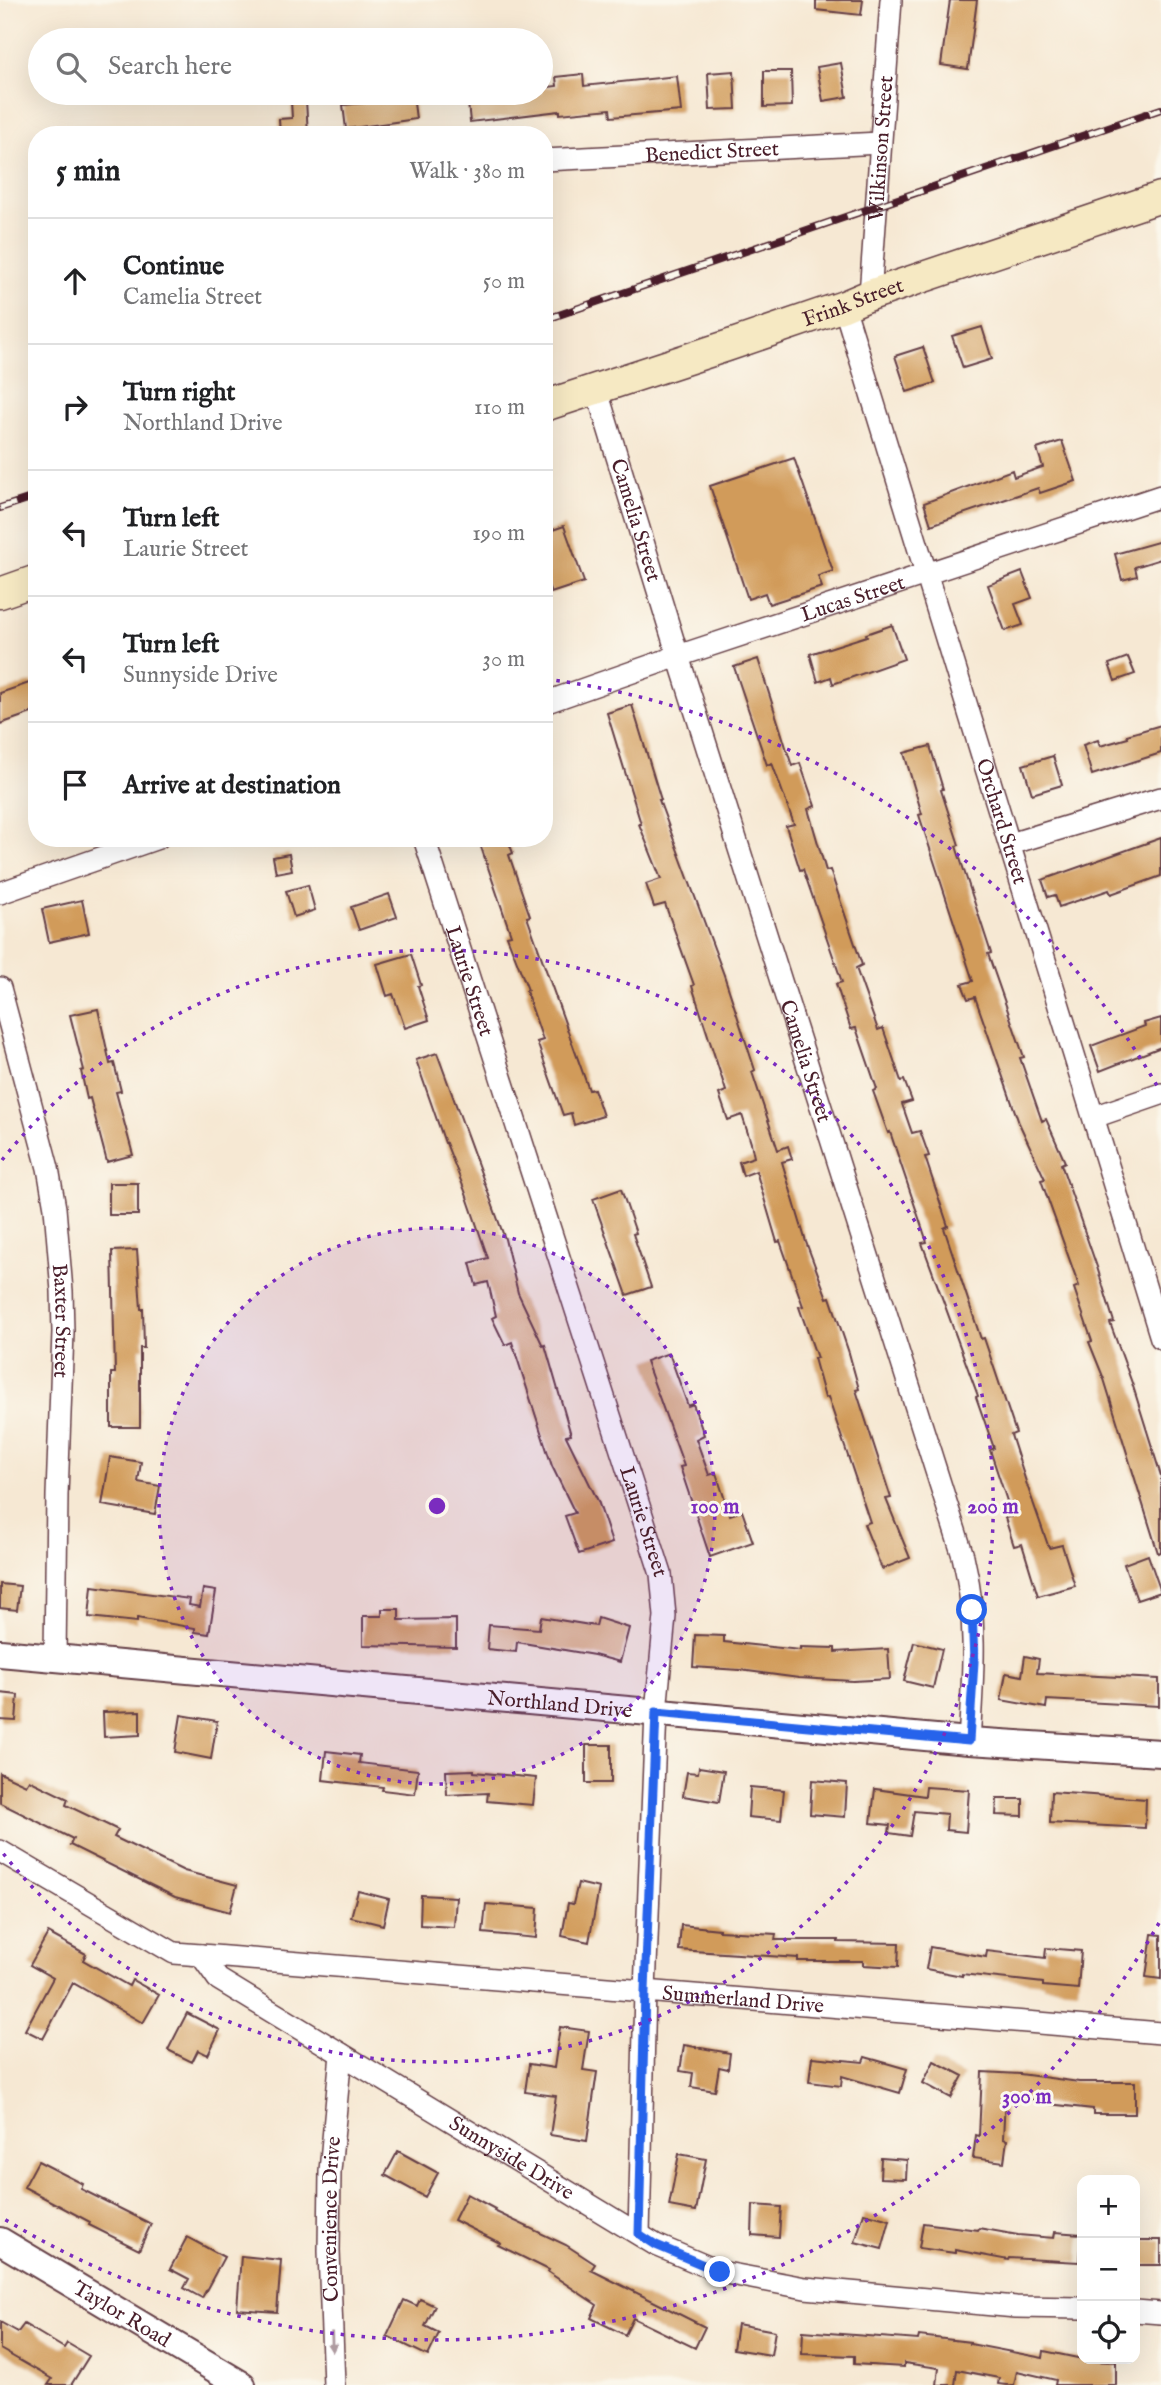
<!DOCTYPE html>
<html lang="en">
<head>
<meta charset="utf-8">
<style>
  body { margin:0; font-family:"IM FELL English",serif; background:#f6f6f6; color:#202124 }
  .controls { position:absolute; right:21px; bottom:21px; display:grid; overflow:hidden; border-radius:14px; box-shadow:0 7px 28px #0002 }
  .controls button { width:63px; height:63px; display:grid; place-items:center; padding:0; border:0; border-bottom:2px solid #e0e0e0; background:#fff; color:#202124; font:35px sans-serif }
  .stop { position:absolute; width:21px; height:21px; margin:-16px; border:5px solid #2563eb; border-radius:50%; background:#fff }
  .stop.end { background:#2563eb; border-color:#fff; box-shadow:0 2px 7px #0008 }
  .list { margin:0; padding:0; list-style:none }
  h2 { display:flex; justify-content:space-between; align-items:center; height:91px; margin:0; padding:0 28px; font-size:30px }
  h2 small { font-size:23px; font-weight:400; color:#757577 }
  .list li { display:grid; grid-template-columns:46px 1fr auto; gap:21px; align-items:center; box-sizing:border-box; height:126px; padding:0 28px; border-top:2px solid #e0e0e0 }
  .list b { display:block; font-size:26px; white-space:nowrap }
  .list p { margin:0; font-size:23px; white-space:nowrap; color:#757577 }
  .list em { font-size:23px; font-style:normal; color:#757577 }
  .icon { flex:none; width:38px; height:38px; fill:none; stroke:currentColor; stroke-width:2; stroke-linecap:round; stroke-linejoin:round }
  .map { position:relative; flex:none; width:1161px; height:2385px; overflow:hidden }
  .search { position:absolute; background:#fff; box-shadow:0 7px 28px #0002; left:28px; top:28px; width:525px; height:77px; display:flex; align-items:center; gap:18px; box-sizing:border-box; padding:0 24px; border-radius:38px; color:#757577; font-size:26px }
  .panel { position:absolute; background:#fff; box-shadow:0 7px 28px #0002; left:28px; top:126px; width:525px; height:721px; border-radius:28px }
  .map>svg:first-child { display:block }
</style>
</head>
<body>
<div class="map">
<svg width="1161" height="2385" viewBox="0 0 1161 2385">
  <rect width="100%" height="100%" fill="#fbf7ec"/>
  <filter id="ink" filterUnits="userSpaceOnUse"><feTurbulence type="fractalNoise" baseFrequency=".0143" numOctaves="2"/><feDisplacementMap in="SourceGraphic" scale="14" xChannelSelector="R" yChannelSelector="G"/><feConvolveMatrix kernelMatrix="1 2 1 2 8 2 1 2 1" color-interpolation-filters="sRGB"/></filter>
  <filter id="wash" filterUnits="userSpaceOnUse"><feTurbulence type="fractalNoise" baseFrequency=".00686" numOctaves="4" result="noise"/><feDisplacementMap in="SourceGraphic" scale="28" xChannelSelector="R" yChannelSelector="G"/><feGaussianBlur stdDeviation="1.57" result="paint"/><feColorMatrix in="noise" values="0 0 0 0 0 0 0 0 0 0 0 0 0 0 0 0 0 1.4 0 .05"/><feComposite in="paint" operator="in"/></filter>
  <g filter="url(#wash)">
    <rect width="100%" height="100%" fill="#f6e8d3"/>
    <g id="blocks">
      <!-- building -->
      <path fill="#d19b5a" d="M816 0H863L861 15 816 10Z
        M950 0H977L968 69 941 65Z
        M841 63 847 97 823 101 817 67Z
        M734 71 736 109 710 110 708 73Z
        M764 71H791L792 106 764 107Z
        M583 74 584 86 677 76 681 111 611 117 610 109 560 114V111L470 122 467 93H541V88L557 86 556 77Z
        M413 95 416 119 346 129 343 105 386 101V99Z
        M306 100 308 135H280L279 119 292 118 291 101Z
        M982 327 992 359 963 368 952 336Z
        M923 347 935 383 907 392 895 356Z
        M1062 441 1076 481 1040 493 1038 488 931 525 924 503 1012 470 1014 477 1043 467 1037 449Z
        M794 458 833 571 818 576 822 587 769 604 765 593 748 599 710 486Z
        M564 526 584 582 551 593 544 573V533Z
        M1161 541V559L1135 567 1137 576 1122 580 1115 554Z
        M1022 572 1032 598 1015 604 1023 625 1005 631 988 585Z
        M892 625 904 659 833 684 831 677 818 682 810 654 867 636 866 634Z
        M1128 657 1135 674 1115 681 1109 664Z
        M758 659 792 766 800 763 815 806 808 809 826 871 830 870 862 965 856 968 878 1030 883 1028 901 1081 904 1080 912 1101 902 1104 912 1133 920 1131 929 1156 925 1157 948 1226 944 1228 981 1339 984 1338 1016 1433 1011 1435 1027 1485 1049 1548 1062 1545 1075 1586 1038 1596 1022 1544 1014 1546 1005 1518 1012 1516 990 1450 994 1448 976 1397 978 1396 922 1243 927 1242 890 1132 888 1133 873 1091 877 1089 856 1028 851 1029 836 984 842 982 803 869 800 870 786 826 794 824 772 763 767 765 734 667Z
        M32 682 37 696V711L0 724V693Z
        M632 705 661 800H659L724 975 755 1070 752 1072 778 1150 788 1146 792 1159 782 1162 806 1242 827 1298 830 1297 849 1353 859 1389 856 1390 891 1498 886 1499 910 1558 882 1569 864 1524 870 1522 850 1462 828 1397 825 1398 814 1358H817L799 1307 803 1306 780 1241 777 1242 756 1171 743 1176 739 1162 754 1157 751 1143 742 1115 728 1120 719 1094 726 1091 692 986 694 985 665 904 654 907 646 884 661 879 639 824H641L607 713Z
        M1161 725V753L1092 775 1083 745 1098 740 1100 746 1128 738 1127 735Z
        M930 746 943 789 941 790 959 845 956 846 991 953 988 954 1024 1057 1020 1058 1042 1121 1046 1119 1065 1162 1061 1164 1097 1267 1114 1322 1110 1323 1132 1383 1161 1476V1552L1158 1553 1104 1379 1089 1342 1092 1341 1074 1288 1079 1286 1041 1180 1045 1179 1019 1123 975 997 968 999 962 984 973 981 919 815 922 814 904 753Z
        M1053 756 1062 785 1032 794 1023 765Z
        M478 838H507L513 853 509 855 530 916 527 917 589 1090 594 1089 603 1116 574 1125 571 1113 563 1115 537 1042 543 1040 526 991 528 990 507 936 511 935Z
        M1161 838V876L1111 894 1109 890 1059 907 1055 895 1048 897 1042 880Z
        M289 854 292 870 276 873 273 857Z
        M308 885 315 910 294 917 286 891Z
        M389 894 397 917 359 930 351 907Z
        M82 900 89 933 49 942 42 909Z
        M411 954 421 985 418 986 429 1020 405 1028 393 994 387 996 377 964Z
        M98 1009 110 1064 114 1063 121 1091 116 1092 133 1155 107 1162 90 1098 87 1099 81 1071 84 1070 70 1015Z
        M1161 1018V1047L1100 1071 1091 1046 1145 1026 1144 1023Z
        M437 1053 505 1239 518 1293 543 1346 545 1345 571 1435 566 1436 598 1501 612 1543 579 1554 565 1516 575 1513 552 1466 512 1342 505 1345 492 1318 496 1316 488 1282 476 1285 470 1263 488 1258 465 1191 446 1143H445L416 1060Z
        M109 1183H138V1215H109Z
        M621 1189 636 1233 633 1234 651 1287 627 1295 593 1199Z
        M137 1250 141 1309H143L144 1348H140V1427H111V1373H115L112 1251Z
        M669 1353 688 1406 693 1404 704 1435 696 1439 709 1475 716 1473 730 1515 742 1511 753 1542 710 1557 680 1467 684 1466 646 1361Z
        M110 1457 141 1462 138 1482 160 1486 155 1514 102 1505Z
        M1148 1555 1161 1592 1137 1600 1124 1564Z
        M0 1584 20 1586 17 1610 0 1608Z
        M92 1586 190 1599 189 1605 200 1607 203 1589 216 1591 209 1634 195 1632V1628L137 1618V1622L89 1617Z
        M382 1609H399V1620L456 1619V1647L363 1645V1616H382Z
        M541 1617 596 1626 598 1618 629 1628 620 1662 594 1655 517 1642 516 1652 487 1649 489 1625 539 1629Z
        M695 1635 724 1636V1642L800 1650V1647L835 1648V1652L888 1649 890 1679 853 1681 799 1678 740 1670 693 1667Z
        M914 1642 942 1649 933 1688 904 1681Z
        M1025 1656 1039 1659 1037 1673 1159 1679V1706L1047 1700 1046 1708 1001 1700 1006 1673 1022 1676Z
        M0 1693 18 1695 16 1721 0 1720Z
        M140 1711V1735L104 1737 103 1712Z
        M181 1715 217 1721 211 1759 175 1752Z
        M586 1745H611V1783H586Z
        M326 1751 360 1755 359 1763 418 1770 415 1794 382 1790 383 1787 323 1780Z
        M699 1767 724 1771 719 1802 683 1796 687 1772 698 1773Z
        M474 1770V1772L536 1778 533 1805 487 1801 488 1793 447 1795 446 1771Z
        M0 1773 26 1785 29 1780 68 1799 66 1805 118 1830 114 1837 184 1871 237 1885 230 1912 175 1897 70 1845 73 1839 0 1803Z
        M812 1780 847 1783 845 1817 810 1814Z
        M750 1787 784 1790 781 1820 748 1817Z
        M926 1787 969 1790 966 1832 946 1830 947 1814 914 1811 910 1836 889 1833 890 1825 871 1823 875 1789 925 1796Z
        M1051 1792 1146 1799 1145 1828 1050 1823Z
        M997 1799H1023V1816L996 1815Z
        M578 1883 599 1888 589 1942 562 1936 568 1903 573 1904Z
        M358 1891 389 1899 383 1925 351 1917Z
        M421 1895 456 1897 454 1927 420 1925Z
        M486 1904 538 1908 536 1938 483 1933Z
        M681 1925 719 1929V1931L776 1934 775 1940H838V1942L899 1943 898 1967 863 1965V1961H798V1958L679 1950Z
        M48 1933 86 1954 83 1960 129 1986 132 1980 159 1995 143 2023 73 1983 43 2039 25 2030 53 1978 30 1965Z
        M1152 1934 1161 1935V1979L1146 1977Z
        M930 1947 986 1957 987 1951 1045 1958 1046 1948 1081 1951 1078 1989 1043 1986V1983L962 1974V1976L926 1969Z
        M187 2013 220 2030 208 2055 198 2050 192 2062 168 2050Z
        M560 2027 589 2031 583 2070 597 2072 587 2141 550 2135 556 2096 525 2092 529 2064 554 2068Z
        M684 2045 730 2053 728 2069 719 2067 715 2091 691 2087 693 2073 680 2071Z
        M812 2057 863 2062 865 2057 907 2069 900 2093 842 2076 841 2086 809 2082Z
        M934 2061 963 2076 951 2098 923 2083Z
        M982 2072 1020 2074 1079 2082H1135V2114H1093V2109L1039 2103V2100L1005 2098 1003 2139 1007 2140 1004 2162 973 2158 976 2135 979 2136Z
        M398 2151 438 2173 425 2197 385 2175Z
        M679 2154 706 2159 696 2211 669 2206Z
        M881 2158 907 2160 906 2179 880 2178Z
        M38 2161 83 2184 81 2189 151 2224 139 2250 89 2225 90 2222 24 2187Z
        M467 2194 495 2209 494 2211 566 2245 595 2264 591 2270 705 2327 695 2348 633 2318 625 2335 591 2318 597 2305 548 2272 549 2270 498 2245 500 2243 454 2220Z
        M753 2205 781 2207 779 2237 752 2235Z
        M864 2213 890 2220 882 2249 855 2242Z
        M923 2223 978 2230 979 2228 1018 2235 1054 2238 1055 2232 1081 2234 1079 2262 1009 2258 1008 2260 955 2250V2253L919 2248Z
        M187 2237 224 2257 202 2298 184 2288 189 2279 170 2269Z
        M1135 2240H1161V2265H1135Z
        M241 2256 281 2260 277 2312 237 2309Z
        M420 2299 435 2306 425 2326 439 2333 428 2356 387 2336 404 2300 417 2306Z
        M0 2322 18 2332 24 2324 64 2348 67 2343 89 2356 71 2385H48L52 2379 0 2349Z
        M737 2324 775 2331 771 2355 733 2349Z
        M803 2331 918 2340 919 2336 970 2342V2344L1043 2358 1044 2351 1092 2361 1116 2362V2385H1055L1056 2380 1017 2371 1014 2385H1006L998 2384 999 2378 957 2370 955 2385H937L939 2368 904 2363V2367L854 2364V2356L802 2354Z"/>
    </g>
  </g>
  <g filter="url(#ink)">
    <use href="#blocks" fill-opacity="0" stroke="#643d44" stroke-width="2"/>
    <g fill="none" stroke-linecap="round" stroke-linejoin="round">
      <defs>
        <g id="minor">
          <path id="s1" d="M544 160 880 143"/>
          <path id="s2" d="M870 295 891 0"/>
          <path id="s3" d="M844 306 1161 1338"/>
          <path id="s4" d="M596 388 678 656 963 1556C978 1617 973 1679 969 1741"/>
          <path id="s5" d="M544 703 678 656 1161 496"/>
          <path id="s6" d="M424 838 661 1574 665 1616 656 1712 645 1991 639 2234"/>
          <path d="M1010 844 1161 798"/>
          <path d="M0 893 158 838"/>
          <path id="s7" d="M0 988 48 1168 55 1208 62 1291 63 1332 57 1495 55 1658"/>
          <path d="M1094 1117 1161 1094"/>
          <path id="s8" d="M0 1851 174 1953 201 1955 218 1979 656 2245 720 2272 805 2288 1016 2307 1082 2308"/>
          <path id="s9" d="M201 1955 1161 2033"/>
          <path d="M1135 2311 1161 2313"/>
          <path id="s10" d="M334 2385 329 2251 330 2171 341 2054"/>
        </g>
        <g id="tertiary">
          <path id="s11" d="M0 1653 969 1741 1161 1753"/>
          <path id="s12" d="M0 2241 242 2385"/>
        </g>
        <g id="secondary">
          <path id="s13" d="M544 406 727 346 844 306 870 295 1161 197"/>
          <path d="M0 593 37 580"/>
        </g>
      </defs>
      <!-- minor casing -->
      <use href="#minor" stroke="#643d44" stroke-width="24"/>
      <!-- tertiary casing -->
      <use href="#tertiary" stroke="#643d44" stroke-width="30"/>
      <!-- secondary casing -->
      <use href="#secondary" stroke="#643d44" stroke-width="33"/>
      <!-- minor -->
      <use href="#minor" stroke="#fff" stroke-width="21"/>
      <!-- tertiary -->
      <use href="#tertiary" stroke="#fff" stroke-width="26"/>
      <!-- secondary -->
      <use href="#secondary" stroke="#f6e9c3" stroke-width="30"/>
      <defs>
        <path id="rail" d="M544 320 1161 109
          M0 508 37 496"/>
      </defs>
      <!-- rail casing -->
      <use href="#rail" stroke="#4a1f2b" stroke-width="8"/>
      <!-- rail -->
      <use href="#rail" stroke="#fbf7ec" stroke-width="5" stroke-dasharray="16" stroke-linecap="butt"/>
    </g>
    <!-- one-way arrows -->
    <defs><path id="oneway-solid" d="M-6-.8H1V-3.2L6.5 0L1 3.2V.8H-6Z" transform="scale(1.75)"/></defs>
    <use fill="#ae9aa0" href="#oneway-solid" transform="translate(332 2342) rotate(88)"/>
  </g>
  <g fill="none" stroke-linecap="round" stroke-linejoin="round" filter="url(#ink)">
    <!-- route -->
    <path stroke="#2563eb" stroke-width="9" d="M720 2272 656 2245 639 2234 645 1991 656 1712 969 1741 974 1662 972 1610"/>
  </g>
  <!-- distance rings -->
  <circle cx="437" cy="1506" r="278" fill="#7b2cbf" fill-opacity=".12"/>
  <g fill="none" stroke="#7b2cbf" stroke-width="3.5" stroke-dasharray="3.5 7">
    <circle cx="437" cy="1506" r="278"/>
    <path d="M2 1160A556 556 0 1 1 2 1852"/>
    <path d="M1159 1923A834 834 0 0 1 1 2217M546 679A834 834 0 0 1 1159 1089"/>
  </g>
  <g text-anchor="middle" stroke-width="6" stroke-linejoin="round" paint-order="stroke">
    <!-- street labels -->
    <g font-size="21" fill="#4a1f2b" stroke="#fbf7ec">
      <text dy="7" stroke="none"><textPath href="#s2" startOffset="147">Wilkinson Street</textPath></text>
      <text dy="7" stroke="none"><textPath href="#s1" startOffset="168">Benedict Street</textPath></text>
      <text dy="7" stroke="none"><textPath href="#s13" startOffset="326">Frink Street</textPath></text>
      <text dy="7" stroke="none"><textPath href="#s4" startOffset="138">Camelia Street</textPath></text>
      <text dy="7" stroke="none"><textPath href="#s5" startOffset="326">Lucas Street</textPath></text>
      <text dy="7" stroke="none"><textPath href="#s3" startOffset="539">Orchard Street</textPath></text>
      <text dy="7" stroke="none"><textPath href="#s6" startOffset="150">Laurie Street</textPath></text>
      <text dy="7" stroke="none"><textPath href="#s4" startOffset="705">Camelia Street</textPath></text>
      <text dy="7" stroke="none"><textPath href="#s7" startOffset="340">Baxter Street</textPath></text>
      <text dy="7" stroke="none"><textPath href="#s6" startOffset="718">Laurie Street</textPath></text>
      <text dy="7" stroke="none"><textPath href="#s11" startOffset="562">Northland Drive</textPath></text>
      <text dy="7" stroke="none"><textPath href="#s9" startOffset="544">Summerland Drive</textPath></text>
      <text dy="7" stroke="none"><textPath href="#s8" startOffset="602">Sunnyside Drive</textPath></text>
      <text dy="7" stroke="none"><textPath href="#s10" startOffset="166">Convenience Drive</textPath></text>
      <text dy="7" stroke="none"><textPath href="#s12" startOffset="142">Taylor Road</textPath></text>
    </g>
  </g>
  <circle cx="437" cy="1506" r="10" fill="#7b2cbf" stroke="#fbf7ec" stroke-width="3.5"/>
  <g font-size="21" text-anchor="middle" font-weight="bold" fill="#7b2cbf" stroke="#fbf7ec" stroke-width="6" stroke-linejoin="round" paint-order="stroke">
    <text x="715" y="1513">100 m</text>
    <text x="993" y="1513">200 m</text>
    <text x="1027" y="2103">300 m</text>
  </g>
</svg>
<div class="controls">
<button>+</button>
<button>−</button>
<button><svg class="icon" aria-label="locate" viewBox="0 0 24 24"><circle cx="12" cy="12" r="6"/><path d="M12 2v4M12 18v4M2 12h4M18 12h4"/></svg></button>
</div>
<div class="stop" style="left:972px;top:1610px"></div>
<div class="stop end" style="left:720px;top:2272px"></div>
<div class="search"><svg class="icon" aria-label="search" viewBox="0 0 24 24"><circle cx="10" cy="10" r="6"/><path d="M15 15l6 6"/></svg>Search here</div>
<section class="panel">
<h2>5 min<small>Walk · 380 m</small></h2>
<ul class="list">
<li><svg class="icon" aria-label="ahead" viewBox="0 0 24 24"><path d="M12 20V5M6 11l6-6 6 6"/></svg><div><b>Continue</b><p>Camelia Street</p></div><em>50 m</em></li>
<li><svg class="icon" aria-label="right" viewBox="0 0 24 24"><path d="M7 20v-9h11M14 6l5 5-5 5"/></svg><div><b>Turn right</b><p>Northland Drive</p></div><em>110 m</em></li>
<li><svg class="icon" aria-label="left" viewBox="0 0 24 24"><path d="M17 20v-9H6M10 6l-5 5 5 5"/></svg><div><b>Turn left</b><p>Laurie Street</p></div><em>190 m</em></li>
<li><svg class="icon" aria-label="left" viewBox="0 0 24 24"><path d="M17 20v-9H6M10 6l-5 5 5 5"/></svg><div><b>Turn left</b><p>Sunnyside Drive</p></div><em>30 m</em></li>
<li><svg class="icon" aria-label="arrive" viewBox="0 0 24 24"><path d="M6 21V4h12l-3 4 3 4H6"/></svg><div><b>Arrive at destination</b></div></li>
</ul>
</section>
</div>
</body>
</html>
